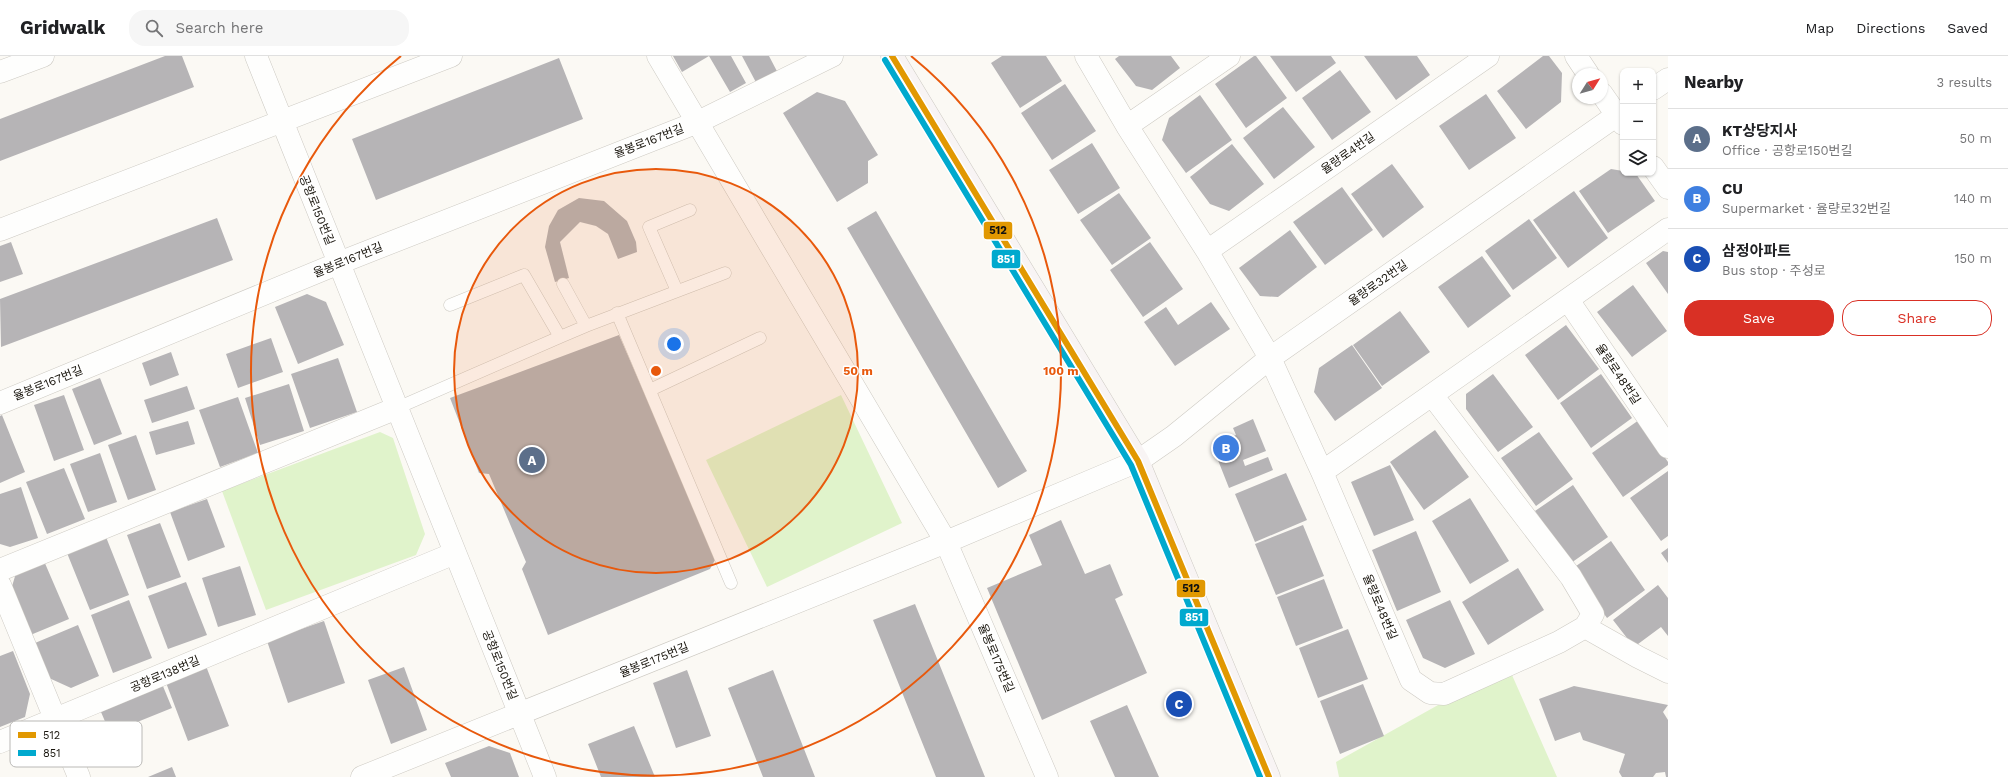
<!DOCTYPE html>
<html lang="en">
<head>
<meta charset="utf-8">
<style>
  body { margin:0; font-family:"Work Sans","Noto Sans KR",sans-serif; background:#f6f6f6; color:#202124 }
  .controls { position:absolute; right:12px; top:12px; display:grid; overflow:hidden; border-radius:8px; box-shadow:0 1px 3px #0004 }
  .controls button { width:36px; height:36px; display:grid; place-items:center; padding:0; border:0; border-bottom:1px solid #e0e0e0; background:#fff; color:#202124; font:20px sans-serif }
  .compass { position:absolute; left:1572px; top:12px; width:36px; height:36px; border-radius:50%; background:#fff; box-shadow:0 1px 3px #0004; rotate:53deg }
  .you { position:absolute; left:674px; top:288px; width:14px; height:14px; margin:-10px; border:3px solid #fff; border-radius:50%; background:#1a73e8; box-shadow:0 0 0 6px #1a73e833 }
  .badge { display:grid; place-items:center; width:26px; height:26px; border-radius:50%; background:#d93025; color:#fff; font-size:13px; font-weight:700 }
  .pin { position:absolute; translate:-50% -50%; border:2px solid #fff; box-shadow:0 1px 4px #0006 }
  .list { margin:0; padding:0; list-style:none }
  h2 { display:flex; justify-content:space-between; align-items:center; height:52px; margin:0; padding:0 16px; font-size:17px }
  h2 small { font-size:13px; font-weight:400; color:#757577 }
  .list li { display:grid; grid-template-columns:26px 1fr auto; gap:12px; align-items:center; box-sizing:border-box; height:60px; padding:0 16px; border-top:1px solid #e0e0e0 }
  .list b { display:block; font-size:15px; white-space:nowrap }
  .list p { margin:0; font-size:13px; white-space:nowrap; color:#757577 }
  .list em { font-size:13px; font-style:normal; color:#757577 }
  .actions { display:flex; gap:8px; padding:12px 16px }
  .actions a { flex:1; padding:9px 0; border:1px solid #d93025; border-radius:16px; text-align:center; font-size:14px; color:#d93025 }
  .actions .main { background:#d93025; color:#fff }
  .icon { flex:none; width:22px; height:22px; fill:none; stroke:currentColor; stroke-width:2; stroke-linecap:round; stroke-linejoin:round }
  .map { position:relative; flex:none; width:1668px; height:721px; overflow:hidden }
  header { display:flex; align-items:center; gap:24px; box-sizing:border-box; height:56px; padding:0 20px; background:#fff; border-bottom:1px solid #e0e0e0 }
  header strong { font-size:19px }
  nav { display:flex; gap:22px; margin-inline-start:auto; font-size:14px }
  .search { width:280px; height:36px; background:#f6f6f6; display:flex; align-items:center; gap:10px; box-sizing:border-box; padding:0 14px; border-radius:16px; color:#757577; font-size:15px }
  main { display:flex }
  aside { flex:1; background:#fff }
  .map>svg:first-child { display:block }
</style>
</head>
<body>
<header>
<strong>Gridwalk</strong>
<div class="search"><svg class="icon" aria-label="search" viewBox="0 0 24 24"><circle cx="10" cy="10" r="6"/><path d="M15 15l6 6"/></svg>Search here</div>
<nav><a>Map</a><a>Directions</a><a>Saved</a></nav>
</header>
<main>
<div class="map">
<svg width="1668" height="721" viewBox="0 0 1668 721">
  <rect width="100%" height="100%" fill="#fbf9f4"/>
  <!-- green -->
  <path fill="#e0f3cb" d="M841 339 902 467 767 531 706 404Z
    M380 376 393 382 425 478 416 499 266 554 222 435Z
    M1508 610 1557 721H1339L1336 706Z"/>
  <!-- building -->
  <path fill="#b6b4b6" d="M165 0H182L194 31 0 105V63Z
    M673 0H731L746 27 730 36 709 0 682 16Z
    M742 0H769L780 21 759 32Z
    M1002 0H1046L1062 25 1020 52 991 7Z
    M1119 0H1171L1180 12 1152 34 1136 30 1115 3Z
    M1254 0H1256L1287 42 1246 72 1215 28Z
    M1270 0H1331L1336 7 1296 36Z
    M1364 0H1417L1430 19 1396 44Z
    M1543 0H1549L1562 17 1561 46 1526 73 1497 35Z
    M559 2 583 63 376 144 352 83Z
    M1340 14 1371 56 1332 84 1302 42Z
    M1065 28 1096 75 1052 104 1021 57Z
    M817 36 845 45 878 99 868 105V127L837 146 783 57Z
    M1486 38 1516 82 1469 114 1439 70Z
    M1200 39 1232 84 1186 117 1162 84 1169 62Z
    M1283 51 1315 91 1274 123 1243 82Z
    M1092 87 1120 132 1078 158 1049 114Z
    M1232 88 1264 128 1229 155 1210 148 1190 121Z
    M1392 108 1424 151 1383 182 1351 138Z
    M1611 113 1623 115V117L1636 118 1655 145 1608 177 1579 135Z
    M1342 131 1373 174 1325 209 1293 166Z
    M1574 135 1608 182 1568 212 1533 164Z
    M1119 137 1151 182 1112 209 1080 164Z
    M579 142 604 145 627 165 636 186 637 196 618 203 608 178 596 170 580 166 560 186 569 222 555 226 545 191 549 170 558 154Z
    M876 155 1027 415 998 432 847 172Z
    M217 162 233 204 1 291 0 243Z
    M1529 163 1557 202 1513 234 1485 195Z
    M1290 174 1317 211 1278 241 1260 240 1239 212Z
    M11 186 23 218 0 226V190Z
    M1150 186 1183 233 1143 261 1110 214Z
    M1663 195 1668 196V238L1646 207Z
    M1482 200 1511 240 1468 272 1438 231Z
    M1633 229 1667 275 1632 301 1597 256Z
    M307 238 326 246 344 289 298 308 275 251Z
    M1211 246 1230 273 1175 310 1144 266 1166 251 1178 269Z
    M1400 255 1430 296 1382 330 1353 289Z
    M1566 269 1599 313 1558 344 1525 299Z
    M619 279 716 502 710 513 548 579 522 513 526 506 489 418 479 417 450 342Z
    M271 282 283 316 238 332 226 298Z
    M1352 289 1382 332 1335 365 1314 336 1319 312Z
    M171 296 179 319 150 330 142 307Z
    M338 302 357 356 310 372 291 318Z
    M1493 318 1533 371 1498 396 1466 353V338Z
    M1601 318 1632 362 1591 392 1560 347Z
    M100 322 122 378 94 389 72 333Z
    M289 328 304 375 260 389 245 342Z
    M187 330 195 353 152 367 144 344Z
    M64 339 84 394 54 405 34 349Z
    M238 341 258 397 220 411 199 354Z
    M2 359 25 416 0 427V360Z
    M1253 363 1266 395 1243 404 1245 410 1268 401 1273 414 1229 432 1212 389 1236 379 1233 372Z
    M1639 364 1668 406V409L1623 441 1592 397Z
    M188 365 195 388 156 399 149 376Z
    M1435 374 1469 421 1424 454 1390 406Z
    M1539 376 1573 423 1536 450 1501 402Z
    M136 379 156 434 128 444 108 389Z
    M100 397 117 446 88 456 70 408Z
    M1390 409 1414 464 1374 480 1351 426Z
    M64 412 85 463 47 478 26 426Z
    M1668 415V480L1661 485 1630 442Z
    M1286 417 1307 464 1255 486 1235 438Z
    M1573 429 1608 481 1571 507 1535 455Z
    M21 431 38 482 10 491 0 488V438Z
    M1470 442 1509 505 1470 528 1432 465Z
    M207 443 225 491 188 505 170 456Z
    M1061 464 1085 518 1110 508 1123 539 1115 543 1147 617 1042 664 987 532 1042 509 1029 479Z
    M160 467 181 521 147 533 127 479Z
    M1303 469 1324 520 1276 539 1255 488Z
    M1416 475 1441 536 1397 555 1372 494Z
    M106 481 129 539 90 554 67 497Z
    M1611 485 1645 534 1607 562 1572 513Z
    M1668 492V507L1661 497Z
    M44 505 69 563 28 580 10 537 16 517Z
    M240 510 256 559 218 571 202 522Z
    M1518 512 1544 554 1488 589 1462 546Z
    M1324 523 1343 572 1296 590 1277 541Z
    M186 526 207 579 168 593 148 540Z
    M1658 529 1668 542V580L1661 571 1634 591 1613 564Z
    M129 544 152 602 113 617 91 559Z
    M1450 544 1475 598 1445 612 1423 602 1406 564Z
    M915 548 985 721H936L873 564Z
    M324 565 345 627 288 647 267 585Z
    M78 569 99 620 71 632 49 622 35 587Z
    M1348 573 1368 623 1318 642 1299 592Z
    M13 595 30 638 25 661 0 671V600Z
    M206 610 229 670 188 685 165 624Z
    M404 611 427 674 391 688 368 624Z
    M687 614 711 680 676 692 653 627Z
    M773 614 815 721H763L728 632Z
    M160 623 172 652 110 677 98 649Z
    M1363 628 1384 680 1340 698 1320 645Z
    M1574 630 1668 649 1663 656 1668 664V721H1666L1665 716 1656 717 1653 721H1622L1619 716 1625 698 1583 684 1580 676 1555 685 1539 643Z
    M1127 649 1159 721H1115L1090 665Z
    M634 670 655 721H601L588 688Z
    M489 690 510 697 519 721H451L445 707Z
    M172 711 176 721H148Z"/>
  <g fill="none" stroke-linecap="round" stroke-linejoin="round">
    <defs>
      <path id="lane" d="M677 235 649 171 690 154
        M617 257 731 527
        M586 270 725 217
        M560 281 586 270 563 228
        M650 334 760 282
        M397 352 560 281 524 219 450 249"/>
      <path id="street" d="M256 0 545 721
        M658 0 946 486 1047 721
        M1086 0 1127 70 1207 195 1488 0
        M1576 0 1588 18
        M0 16 43 0
        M1653 33 1668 23
        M1602 38 1623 68
        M1127 70 1229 0
        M1653 111 1668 132
        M0 174 451 0
        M1207 195 1270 302 1322 416 1411 624 1430 637 1444 638 1559 586 1585 571 1638 601 1668 616
        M1568 244 1668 391
        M1432 339 1571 521 1593 558 1585 571
        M0 347 339 207 698 66 832 0
        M1322 416 1668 173
        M0 514 397 352
        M0 529 79 721
        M0 686 455 497
        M362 721 946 486 1138 405 1174 380 1270 302 1623 55"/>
      <path id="secondary" d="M892 0 1138 405 1269 721"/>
    </defs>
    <!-- lane casing -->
    <use href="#lane" stroke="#cdcac3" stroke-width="13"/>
    <!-- street casing -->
    <use href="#street" stroke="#cdcac3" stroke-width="23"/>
    <!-- secondary casing -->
    <use href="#secondary" stroke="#cdcac3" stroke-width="23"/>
    <!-- lane -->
    <use href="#lane" stroke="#fefefd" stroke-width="12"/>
    <!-- street -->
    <use href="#street" stroke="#fefefd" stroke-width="22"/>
    <!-- secondary -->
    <use href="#secondary" stroke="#f8f4f4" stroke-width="22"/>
    <defs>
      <path id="bus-1" d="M892 0 1138 405 1269 721"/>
      <path id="bus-2" d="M885 4 1131 409 1260 721"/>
    </defs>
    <!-- bus-1 casing -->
    <use href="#bus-1" stroke="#fff" stroke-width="9"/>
    <!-- bus-2 casing -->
    <use href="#bus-2" stroke="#fff" stroke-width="9"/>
    <!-- bus-1 -->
    <use href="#bus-1" stroke="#e19801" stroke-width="6"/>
    <!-- bus-2 -->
    <use href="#bus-2" stroke="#00a9ce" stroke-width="6"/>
  </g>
  <!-- distance rings -->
  <circle cx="656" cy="315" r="202" fill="#e8590c" fill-opacity=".12"/>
  <g fill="none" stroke="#e8590c" stroke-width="2">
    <circle cx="656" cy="315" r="202"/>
    <path d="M911 0A405 405 0 1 1 401 0"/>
  </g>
  <g text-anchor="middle" stroke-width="3" stroke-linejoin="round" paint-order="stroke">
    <!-- street labels -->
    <g font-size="12" fill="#19150d" stroke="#fff">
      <text transform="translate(649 85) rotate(-21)" y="4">율봉로167번길</text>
      <text transform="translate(1348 97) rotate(-35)" y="4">율량로4번길</text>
      <text transform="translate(317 154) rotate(68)" y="4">공항로150번길</text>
      <text transform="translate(348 204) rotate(-22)" y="4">율봉로167번길</text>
      <text transform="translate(1378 227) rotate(-35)" y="4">율량로32번길</text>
      <text transform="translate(1618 318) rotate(56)" y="4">율량로48번길</text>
      <text transform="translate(48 327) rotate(-22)" y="4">율봉로167번길</text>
      <text transform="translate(1380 551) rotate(67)" y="4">율량로48번길</text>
      <text transform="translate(996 602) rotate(67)" y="4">율봉로175번길</text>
      <text transform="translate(654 604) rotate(-22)" y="4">율봉로175번길</text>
      <text transform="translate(500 609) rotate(68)" y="4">공항로150번길</text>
      <text transform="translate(165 618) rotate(-23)" y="4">공항로138번길</text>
    </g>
  </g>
  <!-- legend -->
  <rect x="10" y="665" width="132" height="46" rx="6" fill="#fff" stroke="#bab9b6" stroke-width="1"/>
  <rect x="18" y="676" width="18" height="6" fill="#e19801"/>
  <rect x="18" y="694" width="18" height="6" fill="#00a9ce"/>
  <g font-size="11" fill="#19150d">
    <text x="43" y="683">512</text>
    <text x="43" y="701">851</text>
  </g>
  <circle cx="656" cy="315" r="6" fill="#e8590c" stroke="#fff" stroke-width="2"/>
  <g font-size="12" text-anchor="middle" font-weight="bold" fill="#e8590c" stroke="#fff" stroke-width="3" stroke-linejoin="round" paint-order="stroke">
    <text x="858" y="319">50 m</text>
    <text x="1061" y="319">100 m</text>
  </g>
  <g stroke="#fff" stroke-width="1.5">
    <rect x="983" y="165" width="30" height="19" rx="4" fill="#e19801"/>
    <rect x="991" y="193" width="30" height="20" rx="4" fill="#00a9ce"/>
    <rect x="1176" y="523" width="30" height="19" rx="4" fill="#e19801"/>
    <rect x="1179" y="552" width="30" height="19" rx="4" fill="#00a9ce"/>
  </g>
  <g font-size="11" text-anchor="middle" font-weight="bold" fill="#fff">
    <text x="1006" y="207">851</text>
    <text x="1194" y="565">851</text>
  </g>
  <g font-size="11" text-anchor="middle" font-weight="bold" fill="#111">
    <text x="998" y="178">512</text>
    <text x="1191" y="536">512</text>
  </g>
</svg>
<div class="controls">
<button>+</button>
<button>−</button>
<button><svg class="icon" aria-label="layers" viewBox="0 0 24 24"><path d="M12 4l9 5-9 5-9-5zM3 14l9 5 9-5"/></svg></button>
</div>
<svg class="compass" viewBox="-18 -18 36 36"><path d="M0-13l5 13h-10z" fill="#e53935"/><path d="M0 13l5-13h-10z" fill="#757577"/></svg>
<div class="you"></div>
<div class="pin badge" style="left:532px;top:404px;background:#5c6f8a">A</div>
<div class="pin badge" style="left:1226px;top:392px;background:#3f7fe0">B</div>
<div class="pin badge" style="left:1179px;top:648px;background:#1a4fb4">C</div>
</div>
<aside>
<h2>Nearby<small>3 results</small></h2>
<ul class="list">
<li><span class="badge" style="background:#5c6f8a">A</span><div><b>KT상당지사</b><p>Office · 공항로150번길</p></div><em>50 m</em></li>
<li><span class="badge" style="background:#3f7fe0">B</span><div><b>CU</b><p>Supermarket · 율량로32번길</p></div><em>140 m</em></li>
<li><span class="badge" style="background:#1a4fb4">C</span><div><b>삼정아파트</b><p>Bus stop · 주성로</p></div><em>150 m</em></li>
</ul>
<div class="actions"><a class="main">Save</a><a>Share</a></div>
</aside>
</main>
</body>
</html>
